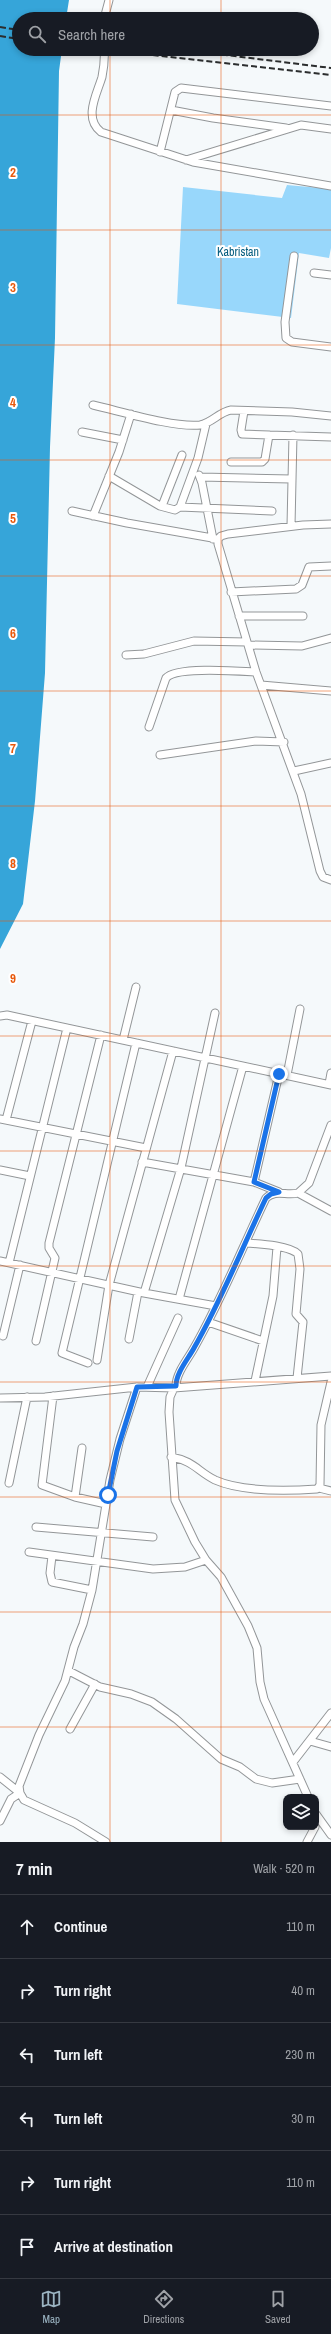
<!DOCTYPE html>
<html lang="en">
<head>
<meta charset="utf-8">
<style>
  body { margin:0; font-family:"Archivo Narrow",sans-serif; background:#242831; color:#f1f3f6 }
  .controls { position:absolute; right:12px; bottom:12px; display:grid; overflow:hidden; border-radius:8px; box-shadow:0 2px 6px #0003 }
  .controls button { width:36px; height:36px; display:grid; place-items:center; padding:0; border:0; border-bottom:1px solid #363941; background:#171b24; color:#f1f3f6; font:20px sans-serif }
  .stop { position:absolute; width:12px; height:12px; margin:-9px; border:3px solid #1a73e8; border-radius:50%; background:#fff }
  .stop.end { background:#1a73e8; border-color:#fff; box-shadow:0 1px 4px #0008 }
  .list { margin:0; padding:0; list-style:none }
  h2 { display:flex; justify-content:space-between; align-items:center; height:52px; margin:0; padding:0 16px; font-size:17px }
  h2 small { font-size:13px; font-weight:400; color:#9ea1a6 }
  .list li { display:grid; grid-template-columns:26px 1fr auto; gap:12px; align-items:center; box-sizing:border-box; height:64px; padding:0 16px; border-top:1px solid #363941 }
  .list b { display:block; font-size:15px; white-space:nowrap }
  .list em { font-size:13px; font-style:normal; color:#9ea1a6 }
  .icon { flex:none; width:22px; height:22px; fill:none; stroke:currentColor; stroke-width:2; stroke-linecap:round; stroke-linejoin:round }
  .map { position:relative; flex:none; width:331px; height:1842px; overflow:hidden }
  .search { position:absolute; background:#171b24; box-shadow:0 2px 6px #0003; left:12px; right:12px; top:12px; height:44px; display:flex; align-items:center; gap:10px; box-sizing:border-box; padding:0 14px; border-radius:22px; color:#9ea1a6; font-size:15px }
  .sheet { height:436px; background:#171b24 }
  nav { display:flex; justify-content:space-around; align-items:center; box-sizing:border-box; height:56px; border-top:1px solid #363941; background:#171b24; font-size:11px; color:#9ea1a6 }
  nav a { display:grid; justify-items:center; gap:2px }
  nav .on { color:#9bb4c2 }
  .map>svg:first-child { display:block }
</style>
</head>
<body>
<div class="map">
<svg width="331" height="1842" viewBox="0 0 331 1842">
  <rect width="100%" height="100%" fill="#f5f9fb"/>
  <!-- green -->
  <path fill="#98d7fb" d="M287 185 331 189V248L329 258 299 253 291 318 177 304 183 187 282 198Z"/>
  <!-- water -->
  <path fill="#36a5d9" d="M0 0H69L66 19H19V49H62L59 71 55 338 50 447 45 673 35 801 23 904 0 949Z"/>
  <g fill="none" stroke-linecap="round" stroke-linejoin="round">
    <defs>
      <path id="minor" d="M104 19 109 0
        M104 49C105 59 104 67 102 77 97 94 83 118 101 132L193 162 331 186
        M171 110 213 118 286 128
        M160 152 175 92 181 88 331 106
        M186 160 301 125 331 129
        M294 256 285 322 286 338 292 342 331 347
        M314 273 331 275
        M93 405C120 411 174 428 200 425 212 423 219 412 231 410L292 412 331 416
        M244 411 241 430 242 434 331 437
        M82 432 123 440
        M231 462H262L265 459 269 435
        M199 475 202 483 213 539
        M109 476 160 506 175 510 180 507 198 458 206 424
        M201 477 291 479
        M162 506 182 455
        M180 507 272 511
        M72 511 127 523 218 539
        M93 516 119 452 131 414
        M331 524 303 525 228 534 221 536 218 539V544L256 672 301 794 320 871 323 877 331 880
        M291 526 293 435
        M231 592 296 589 302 585 309 567 331 566
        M239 616H303
        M248 645 302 646 331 638
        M126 655 144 654 194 641 247 642
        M261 685 331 691
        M149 727 166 678C176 666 239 671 256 672
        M160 755 256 741 284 742
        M294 771 331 763
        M0 1016 7 1015 331 1085
        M123 1040 136 987
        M287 1075 300 1009
        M329 1084 331 1073
        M0 1119 146 1148
        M6 1120 32 1021
        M142 1162 254 1182 279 1192
        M0 1170 30 1176
        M254 1182 279 1074
        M298 1193 331 1211
        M246 1243C259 1244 288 1245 298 1254L300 1269 296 1314 303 1322 297 1378
        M0 1261 144 1293 216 1306
        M9 1263 67 1028
        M144 1293 181 1168 215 1013
        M179 1299 243 1066
        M208 1322 263 1341
        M3 1336 20 1265
        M129 1339 138 1292
        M36 1341 55 1258 49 1248V1243L101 1035
        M97 1360 109 1285 173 1051
        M88 1363 62 1353 136 1043
        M255 1381 273 1296 277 1247
        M176 1386C176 1373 188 1359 194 1348 222 1299 242 1248 266 1198 276 1189 286 1196 298 1193L309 1183 331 1125
        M147 1387 178 1318
        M174 1388 170 1397 169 1412 175 1500 195 1542 206 1560 221 1577 248 1626 257 1648 260 1682 264 1699 308 1797
        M53 1396 42 1485 75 1497 106 1504
        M0 1398 45 1397 137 1387 174 1388 331 1376
        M171 1457C194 1461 197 1471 215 1480 242 1492 287 1491 317 1489L320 1485 321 1425 331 1382
        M9 1483 27 1397
        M319 1488 331 1491
        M75 1497 82 1448
        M36 1527 153 1537
        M29 1552 153 1569 185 1567 206 1560
        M52 1556 50 1573 52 1582 92 1590
        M69 1671 100 1687 131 1694 152 1702 176 1719 221 1759 240 1767 256 1779 272 1783 300 1779
        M70 1729 95 1684
        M310 1741 331 1747
        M293 1762 331 1713
        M0 1777 20 1793 11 1799 0 1821
        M316 1814 331 1835
        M106 1842 75 1823 24 1800 20 1793 19 1786 39 1735 65 1681 74 1647 83 1624 92 1590 110 1480 120 1439 137 1387
        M307 1842 315 1827"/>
    </defs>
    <!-- minor casing -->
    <use href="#minor" stroke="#939698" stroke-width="9"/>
    <!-- minor -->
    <use href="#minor" stroke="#fff" stroke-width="7"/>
    <!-- rail -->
    <path stroke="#2b2d2e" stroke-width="2" stroke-dasharray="6 3" stroke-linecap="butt" d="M0 27 19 30
      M0 36 19 39
      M99 49 331 75
      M177 49 331 68"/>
  </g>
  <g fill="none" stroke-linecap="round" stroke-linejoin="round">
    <!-- route -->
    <path stroke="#1a73e8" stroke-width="5" d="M108 1495 117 1451 137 1387 176 1386C176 1373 188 1359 194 1348 222 1299 242 1248 266 1198L271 1194 279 1192 254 1182 279 1074"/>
  </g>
  <!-- grid -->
  <path fill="none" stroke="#e8590c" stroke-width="1" stroke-opacity="0.55" d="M110 0V19M221 0V19M110 49V1842M221 49V1842M0 115H331M0 230H331M0 345H331M0 460H331M0 576H331M0 691H331M0 806H331M0 921H331M0 1036H331M0 1151H331M0 1266H331M0 1382H331M0 1497H331M0 1612H331M0 1727H331"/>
  <g text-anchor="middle" stroke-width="4" stroke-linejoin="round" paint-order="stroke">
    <!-- park labels -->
    <g font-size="12" fill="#005a7d" stroke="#fff">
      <text x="238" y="256">Kabristan</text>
    </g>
  </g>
  <g font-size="13" text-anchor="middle" font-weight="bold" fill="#e8590c" stroke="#fff" stroke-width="4" stroke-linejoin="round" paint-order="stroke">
    <text x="13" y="177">2</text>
    <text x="13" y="292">3</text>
    <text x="13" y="407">4</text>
    <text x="13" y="523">5</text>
    <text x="13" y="638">6</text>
    <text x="13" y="753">7</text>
    <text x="13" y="868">8</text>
    <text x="13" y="983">9</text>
  </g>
</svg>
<div class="controls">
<button><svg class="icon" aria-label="layers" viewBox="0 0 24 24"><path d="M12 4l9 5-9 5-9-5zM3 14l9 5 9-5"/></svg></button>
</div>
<div class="stop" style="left:108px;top:1495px"></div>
<div class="stop end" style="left:279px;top:1074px"></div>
<div class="search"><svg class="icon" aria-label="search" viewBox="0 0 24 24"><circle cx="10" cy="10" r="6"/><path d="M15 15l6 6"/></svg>Search here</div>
</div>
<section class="sheet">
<h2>7 min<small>Walk · 520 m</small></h2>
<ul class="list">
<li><svg class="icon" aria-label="ahead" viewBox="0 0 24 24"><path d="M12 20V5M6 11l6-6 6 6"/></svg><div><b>Continue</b></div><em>110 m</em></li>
<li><svg class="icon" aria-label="right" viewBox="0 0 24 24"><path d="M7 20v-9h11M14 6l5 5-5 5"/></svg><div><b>Turn right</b></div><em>40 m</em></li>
<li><svg class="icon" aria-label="left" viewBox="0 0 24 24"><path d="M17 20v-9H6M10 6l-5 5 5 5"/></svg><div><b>Turn left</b></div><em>230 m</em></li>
<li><svg class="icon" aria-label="left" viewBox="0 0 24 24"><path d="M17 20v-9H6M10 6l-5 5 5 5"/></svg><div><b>Turn left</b></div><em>30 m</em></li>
<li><svg class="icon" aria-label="right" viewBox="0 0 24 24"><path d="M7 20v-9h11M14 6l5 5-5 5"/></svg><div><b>Turn right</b></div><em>110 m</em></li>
<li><svg class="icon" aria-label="arrive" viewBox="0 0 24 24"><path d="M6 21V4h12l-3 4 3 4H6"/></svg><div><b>Arrive at destination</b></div></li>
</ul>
</section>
<nav>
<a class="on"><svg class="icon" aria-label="map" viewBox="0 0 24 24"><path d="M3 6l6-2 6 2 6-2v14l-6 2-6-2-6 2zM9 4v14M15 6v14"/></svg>Map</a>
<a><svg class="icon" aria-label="directions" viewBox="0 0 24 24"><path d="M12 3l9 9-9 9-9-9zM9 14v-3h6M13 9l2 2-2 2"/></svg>Directions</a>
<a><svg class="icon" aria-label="saved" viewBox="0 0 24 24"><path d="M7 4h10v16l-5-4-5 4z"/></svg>Saved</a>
</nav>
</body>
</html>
